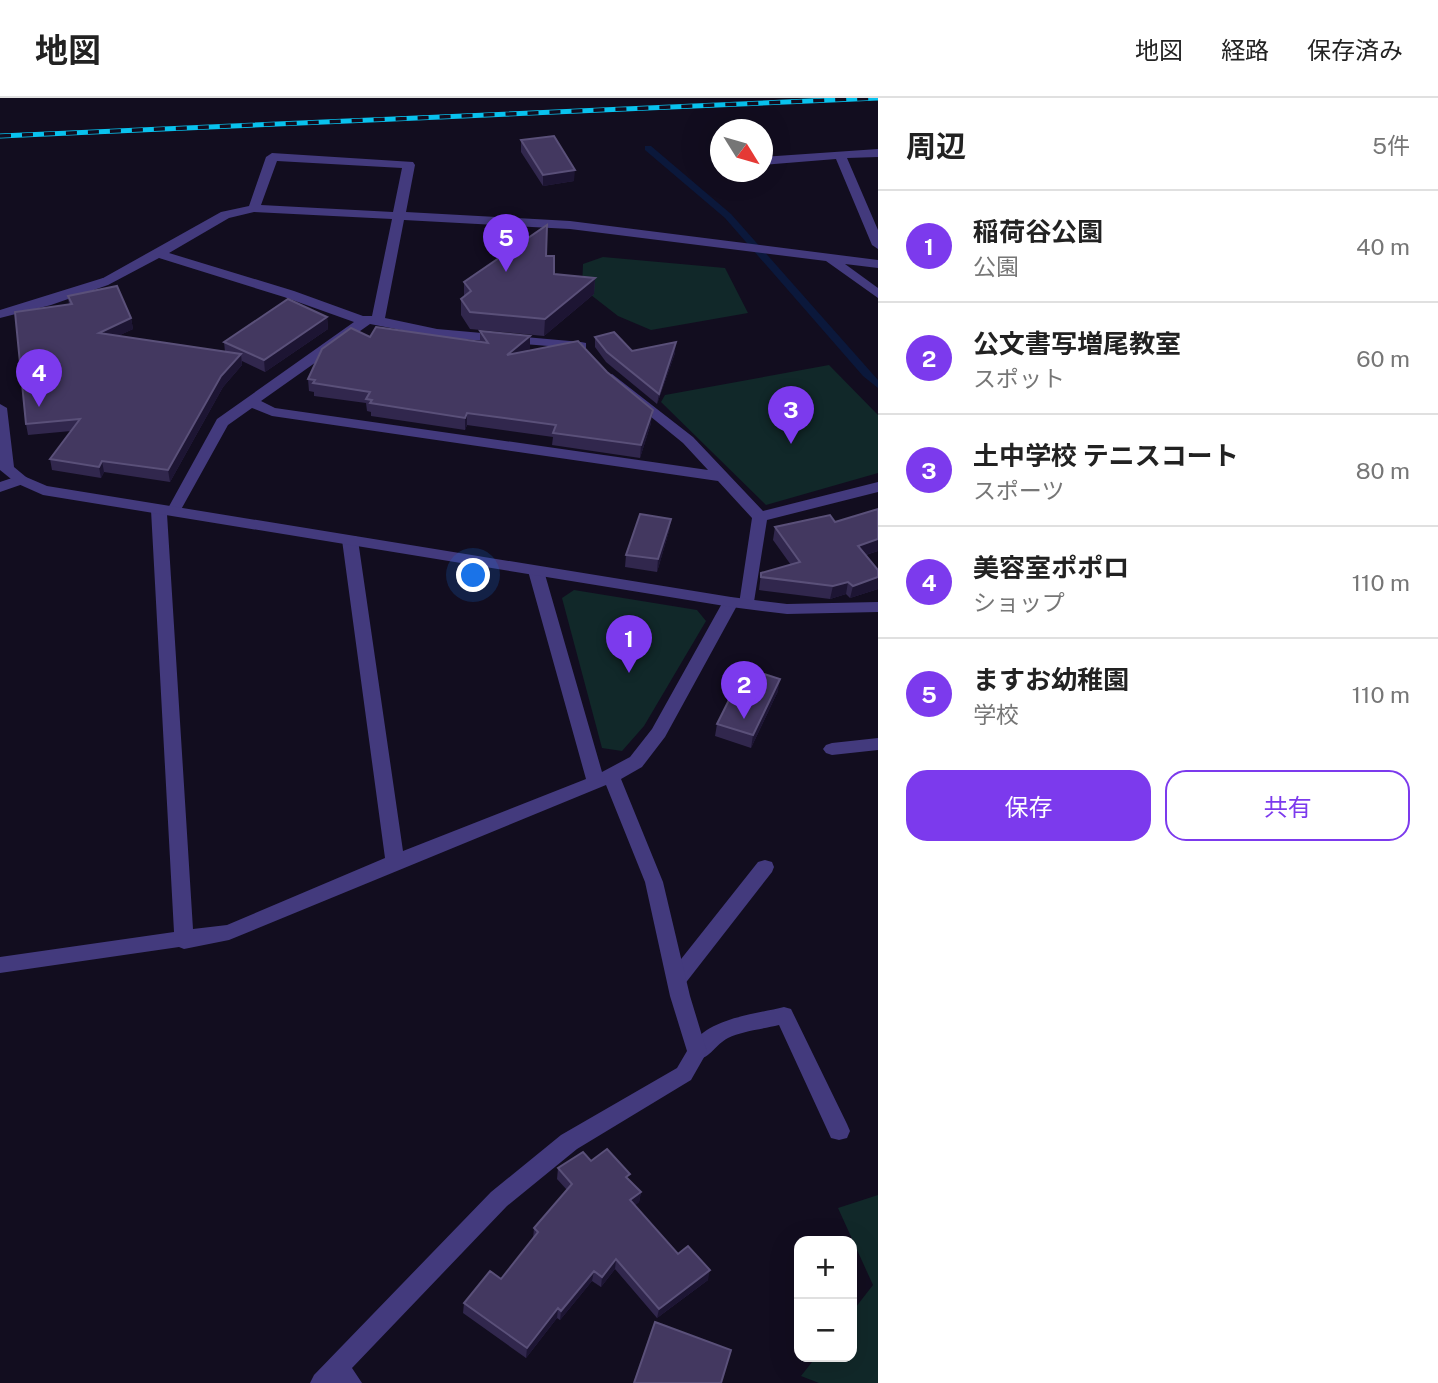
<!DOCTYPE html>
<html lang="ja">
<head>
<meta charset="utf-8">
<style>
  body { margin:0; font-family:"Public Sans","Noto Sans JP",sans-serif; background:#f2f2f2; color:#222 }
  .controls { position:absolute; right:21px; bottom:21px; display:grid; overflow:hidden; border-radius:14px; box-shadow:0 7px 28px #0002 }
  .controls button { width:63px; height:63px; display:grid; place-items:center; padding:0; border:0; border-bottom:2px solid #e0e0e0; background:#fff; color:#222; font:35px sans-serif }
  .compass { position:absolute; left:710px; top:21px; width:63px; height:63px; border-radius:50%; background:#fff; box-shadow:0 7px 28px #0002; rotate:127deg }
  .you { position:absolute; left:474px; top:478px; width:24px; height:24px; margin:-18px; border:5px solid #fff; border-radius:50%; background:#1a73e8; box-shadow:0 0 0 10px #1a73e833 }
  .badge { display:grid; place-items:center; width:46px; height:46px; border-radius:50%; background:#7c3aed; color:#fff; font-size:23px; font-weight:700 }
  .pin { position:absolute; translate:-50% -58px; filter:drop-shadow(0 2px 4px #0008) }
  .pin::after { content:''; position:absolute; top:37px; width:24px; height:21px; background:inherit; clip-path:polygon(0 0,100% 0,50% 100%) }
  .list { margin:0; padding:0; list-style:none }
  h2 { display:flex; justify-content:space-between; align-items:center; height:91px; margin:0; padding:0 28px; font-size:30px }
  h2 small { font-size:23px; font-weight:400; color:#767676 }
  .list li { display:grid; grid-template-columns:46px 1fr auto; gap:21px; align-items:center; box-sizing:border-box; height:112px; padding:0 28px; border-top:2px solid #e0e0e0 }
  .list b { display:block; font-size:26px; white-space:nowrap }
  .list p { margin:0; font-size:23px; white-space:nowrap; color:#767676 }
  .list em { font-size:23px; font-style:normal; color:#767676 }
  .actions { display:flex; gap:14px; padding:21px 28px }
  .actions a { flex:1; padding:16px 0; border:2px solid #7c3aed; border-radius:21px; text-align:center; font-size:24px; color:#7c3aed }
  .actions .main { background:#7c3aed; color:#fff }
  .map { position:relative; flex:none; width:878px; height:1285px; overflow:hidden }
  header { display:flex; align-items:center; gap:42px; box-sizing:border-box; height:98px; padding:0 35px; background:#fff; border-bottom:2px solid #e0e0e0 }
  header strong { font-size:33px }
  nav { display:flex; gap:38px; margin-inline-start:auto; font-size:24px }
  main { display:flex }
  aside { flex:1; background:#fff }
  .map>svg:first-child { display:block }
</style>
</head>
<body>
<header>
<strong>地図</strong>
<nav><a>地図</a><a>経路</a><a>保存済み</a></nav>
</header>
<main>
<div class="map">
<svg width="878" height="1285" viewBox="0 0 878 1285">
  <rect width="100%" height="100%" fill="#120d1f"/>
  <!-- green -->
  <path fill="#112829" d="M603 159 725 170 748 215 651 232 618 218 582 190 583 166Z
    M829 267 878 317V375L766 407 661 304 665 297Z
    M574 492 697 512 706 523 644 628 622 653 602 650 562 500Z
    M878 1097V1285H819L801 1278 816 1259H852V1214L873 1187 838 1110Z"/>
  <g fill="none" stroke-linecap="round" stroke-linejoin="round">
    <!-- stream -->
    <path fill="#0b183b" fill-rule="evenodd" d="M645 48H651L731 116 878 282V290L863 278 725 120 645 52Z"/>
    <!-- service -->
    <path fill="#433a7d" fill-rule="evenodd" d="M878 51V59L847 60 878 132V151L872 147 836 61 762 67V59Z
      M878 640V652L832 657 826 655 823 651 826 647 832 645Z
      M765 762 772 764 774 769 772 774 684 887 677 889 670 887 667 881 670 875 758 764Z
      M784 909 791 911 847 1026 850 1033 847 1040 839 1042 831 1040 779 927C763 931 742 933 728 940 714 947 708 966 690 960L687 954C703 920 752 917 784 909Z"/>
    <!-- minor -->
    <path fill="#433a7d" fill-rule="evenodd" d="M272 55 413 64 415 67 406 114 570 123 878 162V170L845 166 878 190V200L826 163 570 131 404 122 385 220 437 231 581 244 586 245V251L437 239 370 226 261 303 275 310 708 372 683 345 607 283 605 280 612 276 693 339 763 413 878 384V394L767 422 753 510 747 511 739 506 752 420 718 383 272 318 252 310 228 327 178 417 167 416 193 831 227 827 385 760 342 442 344 438H356L358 442 403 753 586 681 528 473 530 469H542L544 473 602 674 630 659 652 631 725 500 731 499 739 504 665 639 642 669 621 681 663 784 690 898 707 954 691 982 577 1051 507 1108 352 1270 362 1285H310L314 1277 491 1094 561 1037 677 970 687 953 670 898 645 784 606 687 229 842 184 851 179 849 0 875V859L174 834 151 412 159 407 167 412 217 321 354 224 284 199 159 160 108 187H98L96 184 221 114 249 108 266 59ZM277 63 402 70 393 114 261 107ZM254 114 392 121 372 218H363L294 193 169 155 229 120Z
      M21 377 26 379 29 382 26 385 0 394V384Z"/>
    <!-- tertiary -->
    <path fill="#433a7d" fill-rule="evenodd" d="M103 180 108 181V187L51 207 0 220V212Z
      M0 306 7 310 14 369 26 379 47 388 731 499 787 506 878 504V514L787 516 731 509 43 397 16 385 0 372Z"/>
    <defs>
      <path id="rail" d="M0 38 878 0"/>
    </defs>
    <!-- rail casing -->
    <use href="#rail" stroke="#09c2ee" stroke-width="5"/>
    <!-- rail -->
    <use href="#rail" stroke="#120d1f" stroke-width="3.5" stroke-dasharray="11" stroke-linecap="butt"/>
  </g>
  <!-- wall -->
  <path fill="#31274d" d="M521 42 574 83 543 88 521 54Z
    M546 158 554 176 595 180 594 196 544 238 470 231 461 217V201L464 199V184Z
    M68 198 131 220 133 231 118 238 225 254 224 244 327 219 328 231 265 274 242 263V267L223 289 170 384 104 374 101 380 52 372 50 361 71 333 28 337 26 326 69 207Z
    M480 233 530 250 525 254 651 325 640 360 552 347 553 339 467 327 465 332 371 318V314L367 313 366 305 314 298V294L309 293 308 281 370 239 480 244Z
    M595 239 632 253 675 255 657 306 606 264 595 249Z
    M878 411V453L866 457 878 472V491L850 500 846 496 830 501 759 492 761 475 791 467 773 442 775 429 835 424Z
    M671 421 669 433 657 474 625 469 626 457Z
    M778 593 751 650 715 638 717 626Z
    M591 1063 629 1082 641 1094 639 1104 634 1108 678 1156 708 1182 657 1220 615 1171 601 1189 592 1183 560 1222 557 1220 526 1260 463 1215 464 1205 501 1181 533 1141 534 1130 567 1092 557 1081 558 1070Z"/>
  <!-- shaded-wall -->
  <path fill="#1d1533" d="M575 72 574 83 543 88V77Z
    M595 180 594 196 544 238 545 221Z
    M327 219 328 231 265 274 264 262Z
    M131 220 133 231 101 246 99 235Z
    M530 238V250L507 269V257Z
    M676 244 675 255 657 306 659 296Z
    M241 256 242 267 223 289 170 384 168 372 221 278Z
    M653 312 651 325 640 360 641 347Z
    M467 315V327L465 332V320Z
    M102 363 104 374 101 380 99 369Z
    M671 421 669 433 657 474 658 461Z
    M878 441V453L855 460 858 448Z
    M878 479V491L850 500 853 488Z
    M848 484 846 496 830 501 833 488Z
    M780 581 778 593 751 650 753 637Z
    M641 1094 639 1104 628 1113 630 1102Z
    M616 1161 615 1171 601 1189 602 1179Z
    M710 1172 708 1182 657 1220 659 1211Z
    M594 1173 592 1183 560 1222 561 1213Z
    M558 1210 557 1220 526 1260 527 1250Z"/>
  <!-- building -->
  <path fill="#433860" stroke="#5a5079" stroke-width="2" d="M554 38 575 72 543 77 521 42Z
    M547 127 546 158H554V176L595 180 545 221 470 214 461 201 471 193 464 184Z
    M117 188 131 220 99 235 241 256 221 278 168 372 102 363 99 369 50 361 80 321 26 326 15 214 72 206 68 198Z
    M288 201 327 219 264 262 224 244Z
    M376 229 488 245 480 233 530 238 507 257 578 243 607 274 653 312 641 347 553 335 556 327 467 315 465 320 370 305 372 302 366 301 370 294 313 285 315 282 308 281 322 251 351 230 370 239Z
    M614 234 632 253 676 244 659 296 607 254 595 239Z
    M878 411V441L858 448 878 472V479L853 488 848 484 833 488 761 479V475L800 464 775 429 830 417 835 424Z
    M640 416 671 421 658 461 626 457Z
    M745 570 780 581 753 637 717 626Z
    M607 1051 630 1076 626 1079 641 1094 630 1102 678 1156 688 1148 710 1172 659 1211 616 1161 602 1179 594 1173 561 1213 558 1210 527 1250 464 1205 490 1173 501 1181 538 1134 534 1130 572 1086 558 1070 583 1054 591 1063Z
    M655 1224 731 1252 721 1285H634Z"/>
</svg>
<div class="controls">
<button>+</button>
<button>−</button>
</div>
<svg class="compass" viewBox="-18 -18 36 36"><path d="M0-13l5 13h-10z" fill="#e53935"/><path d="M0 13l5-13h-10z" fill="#767676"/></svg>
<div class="you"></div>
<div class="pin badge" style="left:629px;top:575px">1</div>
<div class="pin badge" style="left:744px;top:621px">2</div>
<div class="pin badge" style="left:791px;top:346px">3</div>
<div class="pin badge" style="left:39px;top:309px">4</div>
<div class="pin badge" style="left:506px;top:174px">5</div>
</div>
<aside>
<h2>周辺<small>5件</small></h2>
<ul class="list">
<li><span class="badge">1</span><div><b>稲荷谷公園</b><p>公園</p></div><em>40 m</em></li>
<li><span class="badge">2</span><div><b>公文書写増尾教室</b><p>スポット</p></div><em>60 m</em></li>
<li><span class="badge">3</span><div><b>土中学校 テニスコート</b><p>スポーツ</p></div><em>80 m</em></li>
<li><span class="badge">4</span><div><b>美容室ポポロ</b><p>ショップ</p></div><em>110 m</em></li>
<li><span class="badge">5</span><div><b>ますお幼稚園</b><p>学校</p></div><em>110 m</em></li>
</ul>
<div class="actions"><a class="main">保存</a><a>共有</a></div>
</aside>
</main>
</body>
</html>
